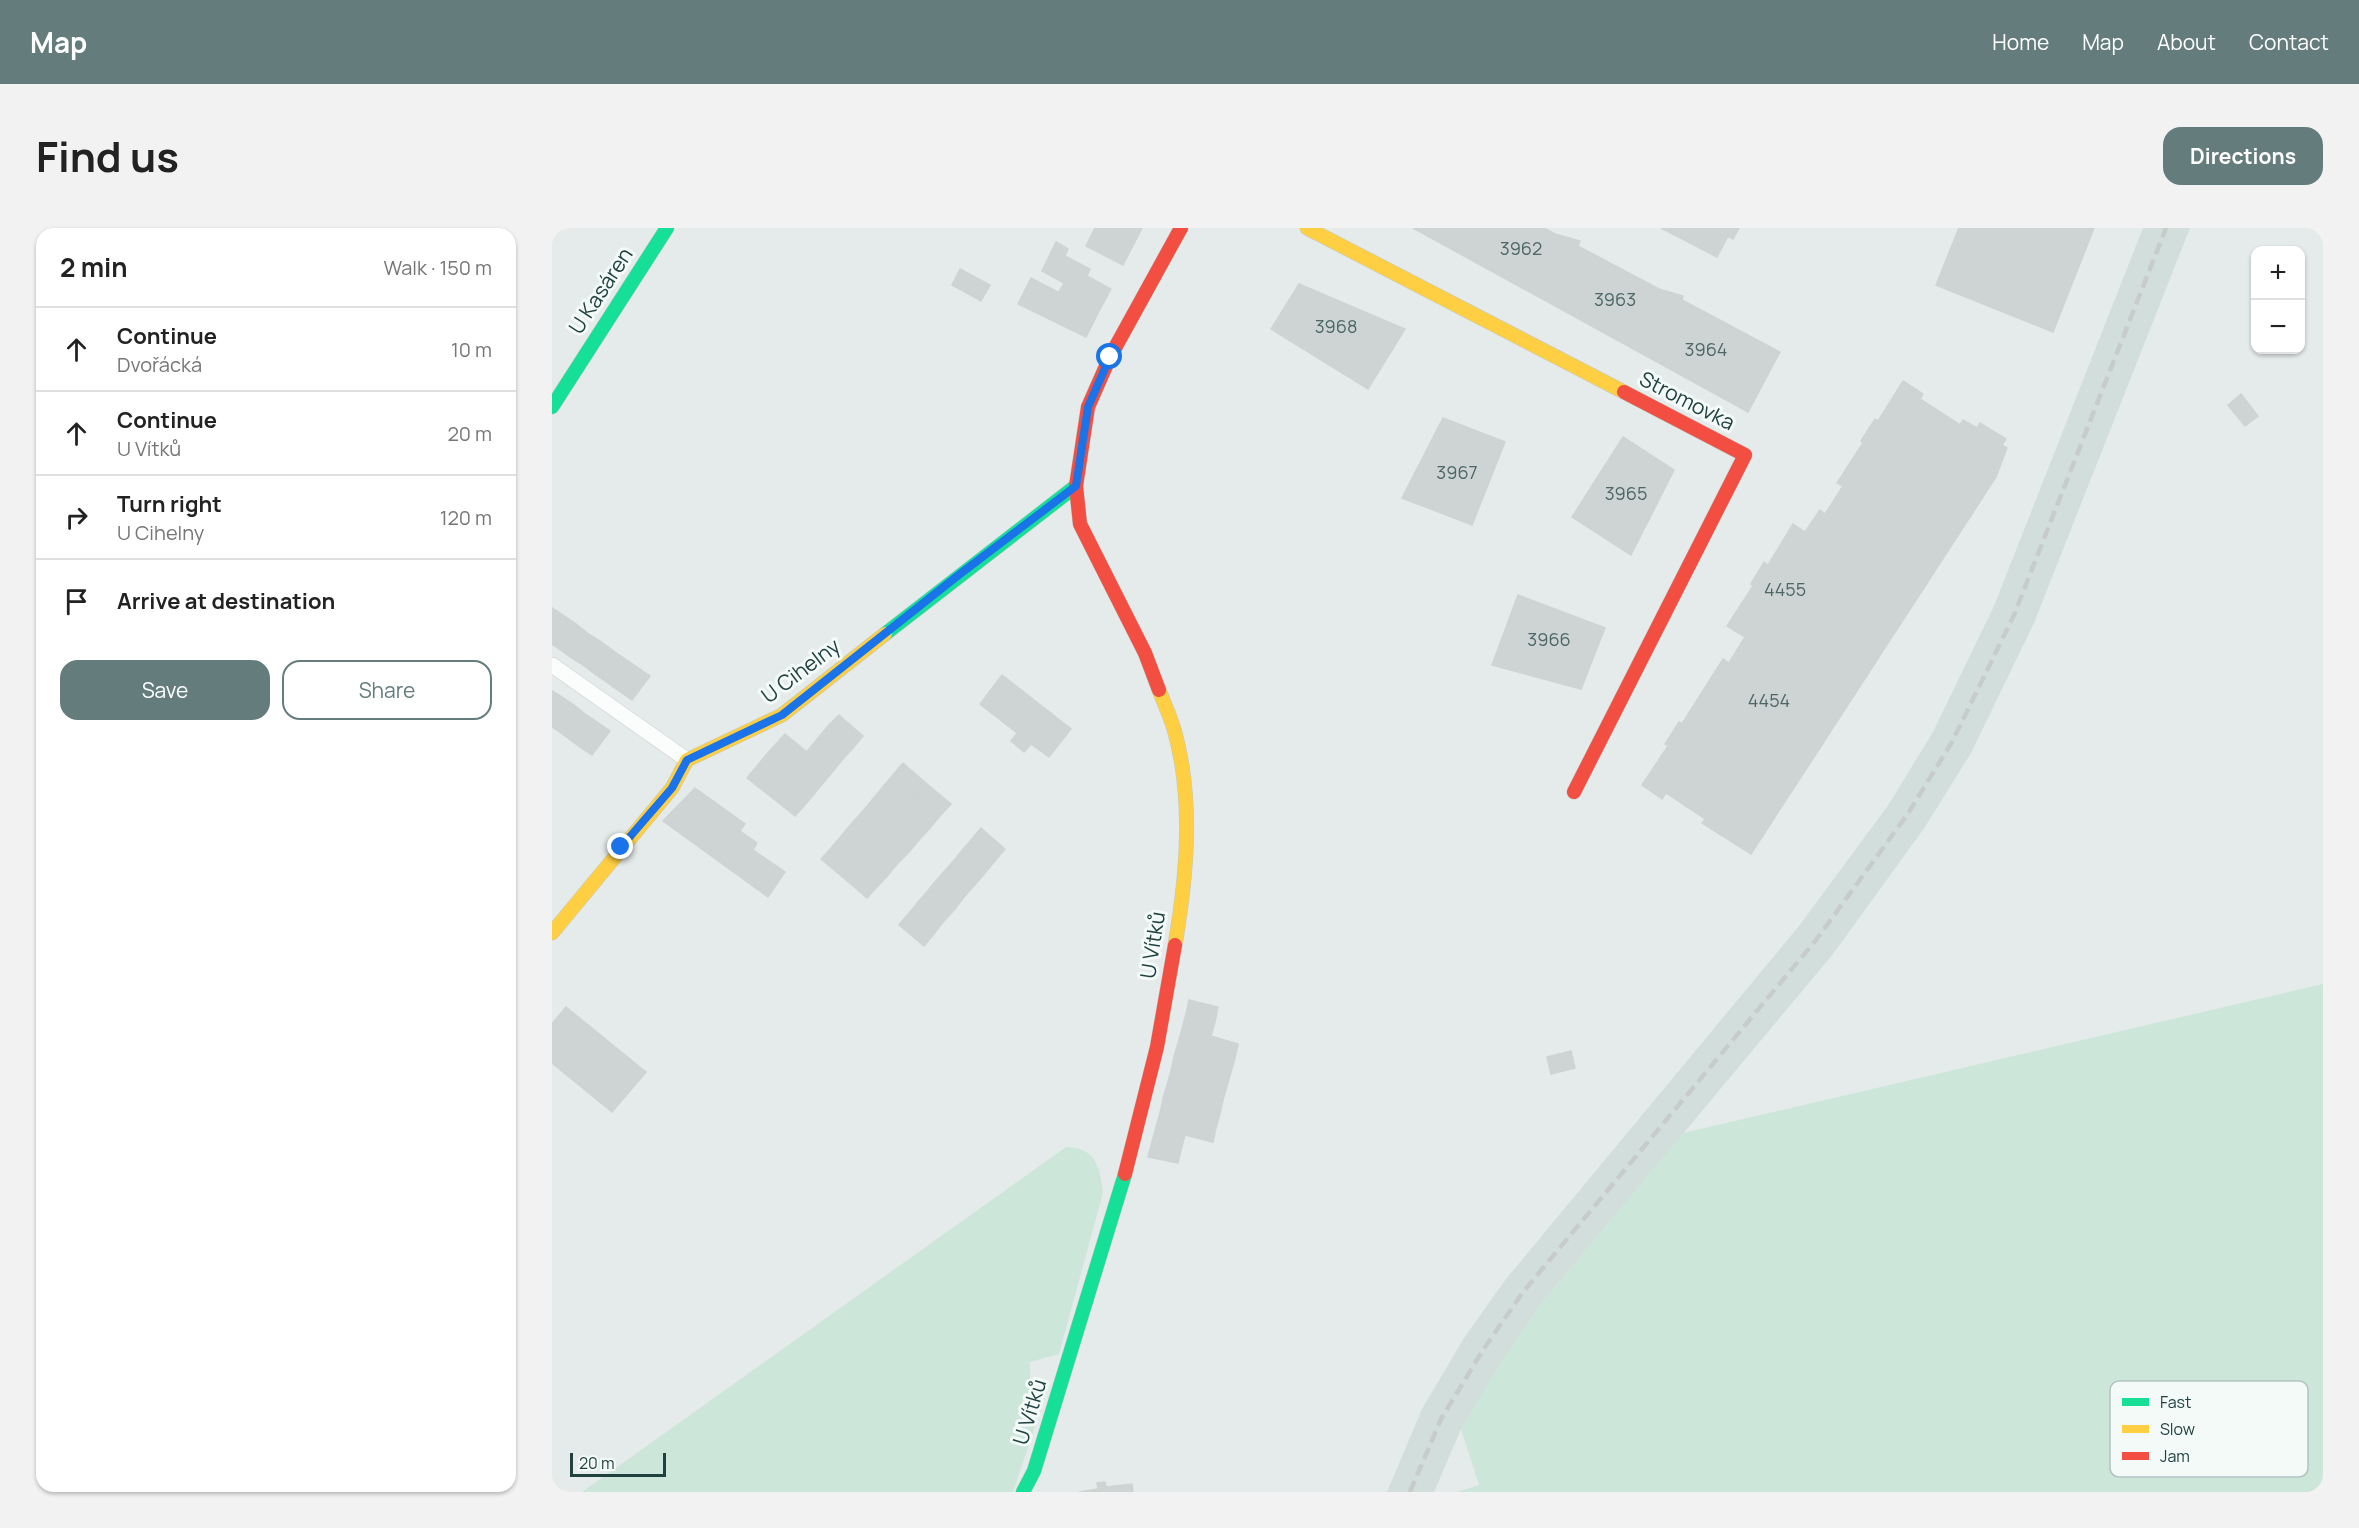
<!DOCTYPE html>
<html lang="en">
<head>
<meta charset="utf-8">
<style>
  body { margin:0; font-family:Manrope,sans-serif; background:#f2f2f2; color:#222 }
  .controls { position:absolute; right:18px; top:18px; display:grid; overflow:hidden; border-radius:12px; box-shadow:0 2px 4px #0004 }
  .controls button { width:54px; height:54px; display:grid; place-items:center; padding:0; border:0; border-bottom:2px solid #e0e0e0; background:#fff; color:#222; font:30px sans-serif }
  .scale { position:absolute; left:18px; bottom:15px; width:96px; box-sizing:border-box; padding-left:6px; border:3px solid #1f4240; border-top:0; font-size:16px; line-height:21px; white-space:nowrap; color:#1f4240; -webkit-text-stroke:4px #f3faf8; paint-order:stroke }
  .stop { position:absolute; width:18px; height:18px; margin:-14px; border:4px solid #1a73e8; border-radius:50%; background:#fff }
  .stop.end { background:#1a73e8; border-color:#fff; box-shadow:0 2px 6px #0008 }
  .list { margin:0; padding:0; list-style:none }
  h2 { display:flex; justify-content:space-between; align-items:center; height:78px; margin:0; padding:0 24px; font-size:26px }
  h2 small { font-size:20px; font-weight:400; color:#767676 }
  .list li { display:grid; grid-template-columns:39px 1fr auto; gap:18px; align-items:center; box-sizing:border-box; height:84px; padding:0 24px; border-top:2px solid #e0e0e0 }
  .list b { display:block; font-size:22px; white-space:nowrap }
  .list p { margin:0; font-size:20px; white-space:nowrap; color:#767676 }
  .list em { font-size:20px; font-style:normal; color:#767676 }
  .actions { display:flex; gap:12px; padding:18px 24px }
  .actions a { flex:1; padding:14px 0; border:2px solid #647d7c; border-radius:18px; text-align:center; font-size:21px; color:#647d7c }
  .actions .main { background:#647d7c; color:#fff }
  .icon { flex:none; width:33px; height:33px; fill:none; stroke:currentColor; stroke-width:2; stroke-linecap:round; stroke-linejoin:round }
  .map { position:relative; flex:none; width:1771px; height:1264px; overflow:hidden; border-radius:18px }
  header { display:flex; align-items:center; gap:36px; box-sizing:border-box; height:84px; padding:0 30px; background:#647d7c; color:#fff }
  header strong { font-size:28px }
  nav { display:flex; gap:33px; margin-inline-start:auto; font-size:21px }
  .intro { display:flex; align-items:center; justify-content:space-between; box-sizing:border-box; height:144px; padding:0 36px }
  h1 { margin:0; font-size:42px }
  .button { padding:15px 27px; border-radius:18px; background:#647d7c; color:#fff; font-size:21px; font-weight:700 }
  main { display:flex; gap:36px; padding:0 36px }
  aside { flex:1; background:#fff; border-radius:18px; box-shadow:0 2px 4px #0004 }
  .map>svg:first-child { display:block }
</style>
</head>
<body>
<header>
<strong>Map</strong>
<nav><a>Home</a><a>Map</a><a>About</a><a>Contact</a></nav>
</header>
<div class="intro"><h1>Find us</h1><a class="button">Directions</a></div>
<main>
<aside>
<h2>2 min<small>Walk · 150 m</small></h2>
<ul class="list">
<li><svg class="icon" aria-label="ahead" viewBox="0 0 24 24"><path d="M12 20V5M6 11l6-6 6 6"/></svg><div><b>Continue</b><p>Dvořácká</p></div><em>10 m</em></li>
<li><svg class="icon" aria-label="ahead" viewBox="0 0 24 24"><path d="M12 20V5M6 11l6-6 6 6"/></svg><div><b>Continue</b><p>U Vítků</p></div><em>20 m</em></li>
<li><svg class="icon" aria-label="right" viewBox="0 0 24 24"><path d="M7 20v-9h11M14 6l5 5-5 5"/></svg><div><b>Turn right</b><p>U Cihelny</p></div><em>120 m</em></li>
<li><svg class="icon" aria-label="arrive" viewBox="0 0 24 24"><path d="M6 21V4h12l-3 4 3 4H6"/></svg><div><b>Arrive at destination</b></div></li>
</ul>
<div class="actions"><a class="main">Save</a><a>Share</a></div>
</aside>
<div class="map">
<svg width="1771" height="1264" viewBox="0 0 1771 1264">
  <rect width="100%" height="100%" fill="#e5ebea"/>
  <!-- built -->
  <path fill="#d2dedc" d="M1591 0H1638L1482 395 1419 525 1373 599 1281 726 988 1077 909 1201 882 1264H835L870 1181 912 1110 954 1051 1247 698 1337 576 1381 504 1442 378Z"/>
  <!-- green -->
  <path fill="#cce6da" d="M1771 756V1264H905L927 1257 909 1201 949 1134 988 1077 1131 905Z
    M514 919C545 920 548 940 551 965L507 1126 478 1134V1154L495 1163 461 1264H30Z"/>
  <!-- building -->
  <path fill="#cdd4d3" stroke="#cdd4d3" stroke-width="1.5" d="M543 0H590L571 37 534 18Z
    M861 0H992L1003 6 1028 13 1026 18 1107 61 1131 68 1130 72 1228 124 1196 184Z
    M1109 0H1187L1181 11 1176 8 1165 29Z
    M1407 0H1542L1501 104 1384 57Z
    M504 14 516 21 513 28 538 41 535 48 559 61 546 85 507 64 512 55 490 43Z
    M408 41 438 57 429 73 400 57Z
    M479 50 546 85 534 109 466 76Z
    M747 56 853 101 816 161 719 101Z
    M1351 153 1371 166 1368 171 1408 197 1411 192 1425 200 1428 195 1454 211 1450 217 1455 220 1444 249 1199 626 1150 595 1153 591 1114 565 1110 571 1090 557 1116 518 1113 516 1127 494 1130 496 1171 431 1177 435 1193 409 1175 398 1201 358 1199 356 1212 334 1216 337 1241 296 1253 304 1268 282 1273 286 1291 258 1285 255 1311 215 1309 213 1323 191 1326 193Z
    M1689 166 1706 188 1693 198 1676 177Z
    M891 190 953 214 920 297 850 270Z
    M1071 209 1122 242 1079 327 1020 289Z
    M966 367 1053 400 1029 461 940 437Z
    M0 380 11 387 0 403Z
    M11 387 24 396 6 420 0 416V403Z
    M24 396 35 405 18 429 6 420Z
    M35 405 48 413 31 437 18 429Z
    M48 413 60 422 43 446 31 437Z
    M60 422 73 431 56 455 43 446Z
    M73 431 85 439 67 463 56 455Z
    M85 439 98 448 80 472 67 463Z
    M450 447 519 501 497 529 479 516 472 524 459 513 465 505 428 476Z
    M0 463 10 469 0 483Z
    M10 469 22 477 5 502 0 499V483Z
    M22 477 33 486 17 511 5 502Z
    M33 486 45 494 28 519 17 511Z
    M287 487 311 508 301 520 276 498Z
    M45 494 58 503 40 527 28 519Z
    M276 498 301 520 291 531 266 510Z
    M233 506 255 524 246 535 223 517Z
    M266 510 291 531 282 542 257 521Z
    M223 517 246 535 237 546 214 527Z
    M257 521 282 542 272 554 248 533Z
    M214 527 237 546 228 557 205 538Z
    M248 533 272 554 263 565 238 544Z
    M351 535 375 556 365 568 340 548Z
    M205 538 227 557 218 568 195 550Z
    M238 544 263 565 253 577 228 556Z
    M340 548 365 568 355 580 330 560Z
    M228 556 253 577 243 588 218 568Z
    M375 556 399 576 388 588 365 568Z
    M143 560 193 596 188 603 205 615 201 622 233 644 216 669 111 593Z
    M330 560 355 580 344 592 320 572Z
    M365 568 388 588 378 600 355 580Z
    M320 572 344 592 334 605 310 584Z
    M355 580 378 600 367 612 344 592Z
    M310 584 334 605 324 616 300 595Z
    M344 592 367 612 357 624 334 605Z
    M300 595 324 616 314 628 290 607Z
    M429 600 453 621 442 634 418 613Z
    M334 605 357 624 346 635 324 616Z
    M290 607 314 628 304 639 280 619Z
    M418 613 442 634 433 645 408 625Z
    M324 616 346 635 336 647 314 628Z
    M280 619 304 639 294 652 269 631Z
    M408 625 433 645 422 658 398 637Z
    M314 628 336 647 326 658 304 639Z
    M398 637 422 658 412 669 388 648Z
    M304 639 326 658 315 670 294 652Z
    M388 648 412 669 403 681 378 660Z
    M378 660 403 681 392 693 367 673Z
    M367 673 392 693 382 706 357 685Z
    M357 685 382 706 372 718 347 697Z
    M637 772 666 779 663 794 634 786Z
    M14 779 94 844 60 884 0 835V796Z
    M634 786 663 794 659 808 630 801Z
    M630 801 659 808 655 822 626 815Z
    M659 808 686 816 683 830 655 822Z
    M626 815 655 822 651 836 622 829Z
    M655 822 683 830 679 844 651 836Z
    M1019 823 1023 840 999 846 995 829Z
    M622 829 651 836 648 851 619 843Z
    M651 836 679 844 675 858 648 851Z
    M619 843 648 851 644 865 615 857Z
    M648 851 675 858 671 872 644 865Z
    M615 857 644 865 640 879 611 871Z
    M644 865 671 872 668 886 640 879Z
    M611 871 640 879 637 893 608 885Z
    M640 879 668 886 664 900 637 893Z
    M608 885 637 893 633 907 604 899Z
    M637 893 664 900 661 914 633 907Z
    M604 899 633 907 629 922 600 914Z
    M600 914 629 922 626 935 596 929Z
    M553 1254 554 1259 580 1256 581 1264H527L546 1261 545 1255Z"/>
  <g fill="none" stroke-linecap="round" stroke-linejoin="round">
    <defs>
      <path id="lane" d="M0 437 135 532"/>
      <path id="fast" d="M0 179 115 0
        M333 406 524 258
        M471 1264 482 1243 573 946"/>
      <path id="slow" d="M755 0 1072 164
        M607 462C612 475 618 488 622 501 642 571 635 647 623 717
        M0 705 120 560 135 532 230 487 333 406"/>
      <path id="jam" d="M607 462 593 425 528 296 524 258 536 179 558 129 629 0
        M1022 564 1193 227 1072 164
        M573 946 605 819 623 717"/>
    </defs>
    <!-- lane casing -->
    <use href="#lane" stroke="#c2c8c7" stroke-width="16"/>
    <!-- fast casing -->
    <use href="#fast" stroke="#c0c9c8" stroke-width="15"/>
    <!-- slow casing -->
    <use href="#slow" stroke="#c0c9c8" stroke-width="15"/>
    <!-- jam casing -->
    <use href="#jam" stroke="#c0c9c8" stroke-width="15"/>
    <!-- lane -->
    <use href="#lane" stroke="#fbfcfc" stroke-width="15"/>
    <!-- fast -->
    <use href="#fast" stroke="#16e098" stroke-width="14"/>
    <!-- slow -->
    <use href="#slow" stroke="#ffcf43" stroke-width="14"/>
    <!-- jam -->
    <use href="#jam" stroke="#f24e42" stroke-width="14"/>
    <!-- rail -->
    <path stroke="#c7cccb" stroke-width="4.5" stroke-dasharray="12 6" stroke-linecap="butt" d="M858 1264 889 1191 931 1122 971 1064 1264 712 1355 587 1400 514 1462 387 1614 0"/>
  </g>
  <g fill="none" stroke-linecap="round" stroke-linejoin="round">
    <!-- route -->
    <path stroke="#1a73e8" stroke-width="8" d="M69 619 120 560 135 532 230 487 408 346 524 258 536 179 558 129"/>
  </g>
  <g text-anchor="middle" stroke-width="6" stroke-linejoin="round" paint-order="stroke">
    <!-- number labels -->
    <g font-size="18" fill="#4c6766">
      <text x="969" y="27">3962</text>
      <text x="1063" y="78">3963</text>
      <text x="784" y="105">3968</text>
      <text x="1154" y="128">3964</text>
      <text x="905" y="251">3967</text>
      <text x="1074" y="272">3965</text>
      <text x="1233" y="368">4455</text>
      <text x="997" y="418">3966</text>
      <text x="1217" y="479">4454</text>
    </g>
    <!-- street labels -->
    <g font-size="21" fill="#1f4240" stroke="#f3faf8">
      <text transform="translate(49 63) rotate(-57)" y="7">U Kasáren</text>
      <text transform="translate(1135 173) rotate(27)" y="7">Stromovka</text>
      <text transform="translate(249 443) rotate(-37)" y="7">U Cihelny</text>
      <text transform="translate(601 717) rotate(-81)" y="7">U Vítků</text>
      <text transform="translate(478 1184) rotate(-73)" y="7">U Vítků</text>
    </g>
  </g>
  <!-- legend -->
  <rect x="1558" y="1153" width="198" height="96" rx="9" fill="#f3faf8" stroke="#b3c3c1" stroke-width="1.5"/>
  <rect x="1570" y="1170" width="27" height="8" fill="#16e098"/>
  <rect x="1570" y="1197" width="27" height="8" fill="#ffcf43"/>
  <rect x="1570" y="1224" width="27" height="8" fill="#f24e42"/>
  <g font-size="16" fill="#1f4240">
    <text x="1608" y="1180">Fast</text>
    <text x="1608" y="1207">Slow</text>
    <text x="1608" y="1234">Jam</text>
  </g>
</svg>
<div class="controls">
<button>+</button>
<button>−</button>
</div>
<div class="scale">20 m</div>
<div class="stop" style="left:558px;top:129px"></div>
<div class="stop end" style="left:69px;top:619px"></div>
</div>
</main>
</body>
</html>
